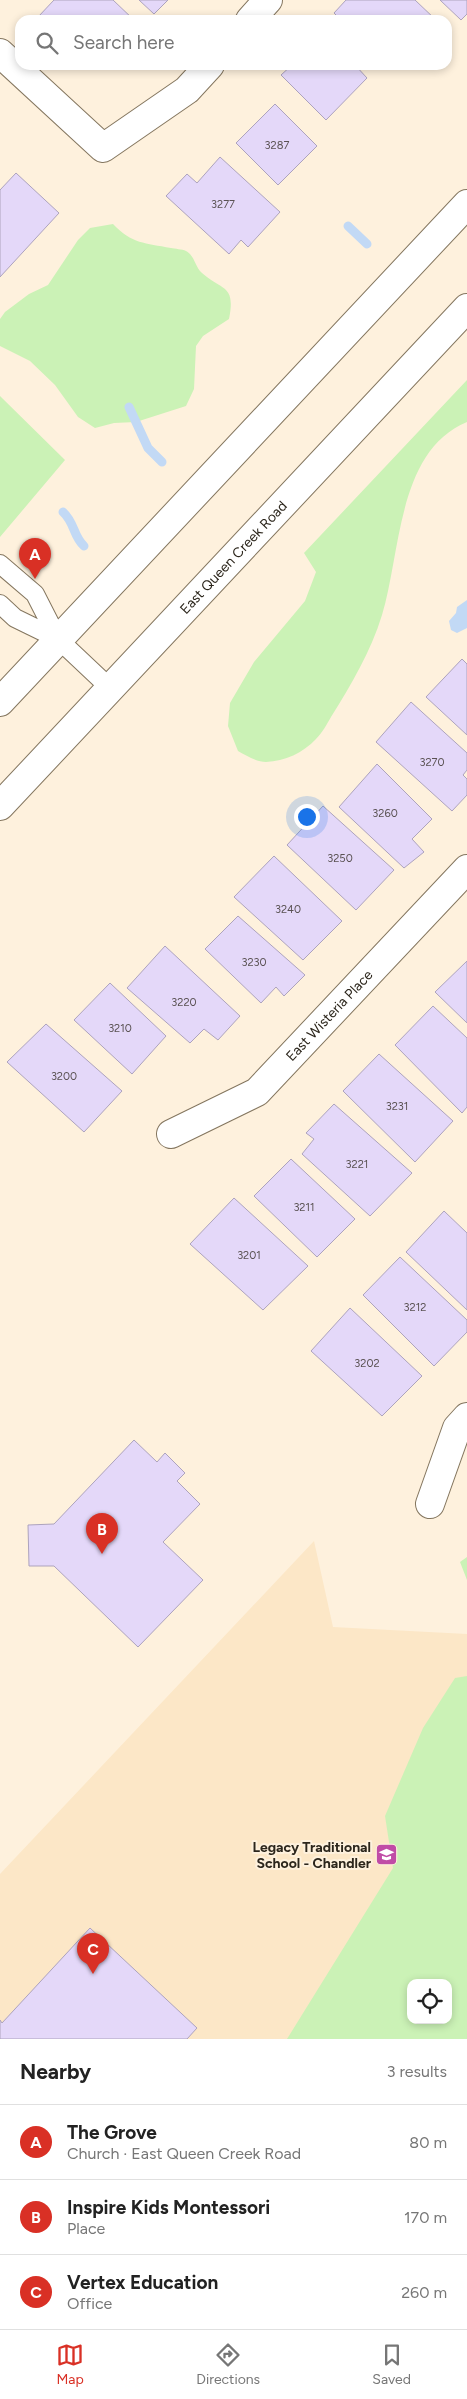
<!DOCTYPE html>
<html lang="en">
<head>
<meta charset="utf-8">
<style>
  body { margin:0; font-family:Figtree,sans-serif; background:#f2f2f2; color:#222 }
  .controls { position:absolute; right:15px; bottom:15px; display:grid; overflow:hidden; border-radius:10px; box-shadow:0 2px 8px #0003 }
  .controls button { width:45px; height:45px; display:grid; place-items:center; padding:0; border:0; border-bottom:1px solid #e0e0e0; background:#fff; color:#222; font:25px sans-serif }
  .you { position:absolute; left:306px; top:816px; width:18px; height:18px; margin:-12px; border:4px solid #fff; border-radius:50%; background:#1a73e8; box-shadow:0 0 0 8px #1a73e833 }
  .badge { display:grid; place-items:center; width:32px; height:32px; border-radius:50%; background:#d93025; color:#fff; font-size:16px; font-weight:700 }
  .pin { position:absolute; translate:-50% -41px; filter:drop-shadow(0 1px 2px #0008) }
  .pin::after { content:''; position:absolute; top:26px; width:18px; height:15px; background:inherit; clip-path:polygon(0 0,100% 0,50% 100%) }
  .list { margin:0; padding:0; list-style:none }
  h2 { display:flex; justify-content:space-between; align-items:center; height:65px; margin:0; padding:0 20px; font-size:21px }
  h2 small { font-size:16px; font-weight:400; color:#767676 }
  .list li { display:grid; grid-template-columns:32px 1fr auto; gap:15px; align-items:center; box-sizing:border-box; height:75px; padding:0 20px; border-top:1px solid #e0e0e0 }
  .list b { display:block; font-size:19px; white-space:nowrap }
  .list p { margin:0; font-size:16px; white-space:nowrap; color:#767676 }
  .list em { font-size:16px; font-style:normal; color:#767676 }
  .icon { flex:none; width:28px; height:28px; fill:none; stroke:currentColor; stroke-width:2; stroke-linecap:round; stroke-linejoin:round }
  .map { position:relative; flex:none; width:467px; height:2039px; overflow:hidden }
  .search { position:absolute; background:#fff; box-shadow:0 2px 8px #0003; left:15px; right:15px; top:15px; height:55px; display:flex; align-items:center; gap:12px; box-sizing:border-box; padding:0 18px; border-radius:15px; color:#767676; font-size:19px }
  .sheet { height:290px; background:#fff }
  nav { display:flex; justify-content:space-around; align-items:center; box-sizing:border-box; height:70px; border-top:1px solid #e0e0e0; background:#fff; font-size:14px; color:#767676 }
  nav a { display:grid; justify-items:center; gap:2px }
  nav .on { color:#d93025 }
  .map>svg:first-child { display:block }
</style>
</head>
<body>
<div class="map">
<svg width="467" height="2039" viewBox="0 0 467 2039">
  <rect width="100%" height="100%" fill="#fef1dd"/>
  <!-- built -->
  <path fill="#fce7c7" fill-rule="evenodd" d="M314 1541 333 1627 467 1634V2039H0V1874ZM411 1983H448V2020H411Z"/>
  <!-- green -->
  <path fill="#cbf2b6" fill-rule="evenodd" d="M113 224C132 244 145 243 171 248 175 249 182 249 186 251 195 256 195 267 202 273 222 291 236 284 229 319L203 336 196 346 194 389 186 406 136 422 114 423 95 428 78 417 55 385 30 361 0 346V319L5 312 29 294 48 285 78 240 90 228Z
    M467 380V422C397 451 401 553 382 615 371 651 351 685 331 717 327 724 322 733 316 739 303 753 285 761 266 762 257 762 245 755 238 751L228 726 230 703 254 662 305 601 316 572 304 553Z
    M0 396 65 460 0 537Z
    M467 1557V1580L460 1562Z
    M467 1676V2039H287L393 1868 385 1816 423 1728 455 1678ZM411 1983H448V2020H411Z"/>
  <!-- water -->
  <path fill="#c2d9f5" d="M467 600V628L457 633 451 630 449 621 456 613 457 607Z"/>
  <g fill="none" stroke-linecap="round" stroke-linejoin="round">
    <!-- stream -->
    <path stroke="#c2d9f5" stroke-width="9" d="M348 226 367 244
      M129 407 148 448 162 462
      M63 512C75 523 73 536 84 546"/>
  </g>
  <!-- building -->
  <path fill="#e4d8f9" stroke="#ada3bd" d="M54 0H113L134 20H41L38 17Z
    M139 0H168L154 14Z
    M346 0H415L436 20H341L334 13Z
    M440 0H467V14L461 20Z
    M292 65H355L367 78 326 120 281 75Z
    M275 104 317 146 278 185 236 143Z
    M220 157 280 212 248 247 241 240 229 254 166 196 187 174 197 183Z
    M16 173 59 213 0 277V190Z
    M462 659 467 664V735L426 697Z
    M411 702 467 753V770L463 775 467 779V795L452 811 376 742Z
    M377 764 432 819 412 839 424 852 404 868 339 807Z
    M323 806 394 870 356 910 287 845Z
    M274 856 342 921 303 960 234 897Z
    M238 916 305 975 284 996 276 987 261 1003 205 949Z
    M165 946 240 1016 218 1040 204 1029 190 1043 127 988Z
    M467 961V1023L435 992Z
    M110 983 166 1036 132 1074 74 1020Z
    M433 1006 467 1038V1107L462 1113 395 1045Z
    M46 1024 122 1091 84 1132 7 1062Z
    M379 1054 453 1121 415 1162 343 1091Z
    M334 1104 412 1173 370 1216 302 1154 314 1139 306 1133Z
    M291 1159 355 1219 317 1257 254 1196Z
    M234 1198 308 1266 263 1310 190 1244Z
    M444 1211 467 1233V1310L406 1252Z
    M400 1257 467 1320V1332L434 1366 363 1295Z
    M350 1308 422 1376 382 1416 311 1351Z
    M134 1440 157 1462 165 1453 185 1473 177 1481 200 1504 163 1542 203 1580 138 1647 54 1566H29L28 1525 54 1524Z
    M90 1928 197 2028 187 2039H0V2020L2 2023Z"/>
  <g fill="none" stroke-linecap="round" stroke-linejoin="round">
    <defs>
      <path id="lane" d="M0 564 35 594 58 639
        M0 604 15 618 58 639 111 689"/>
      <g id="street">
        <path d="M250 20 268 0"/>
        <path d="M0 53 103 148 187 90 210 65"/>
        <path id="s1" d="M171 1134 257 1092 467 869"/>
        <path d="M430 1504 457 1428 467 1417"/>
      </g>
      <g id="primary">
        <path d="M0 702 467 204"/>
        <path id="s2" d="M0 806 467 308"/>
      </g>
    </defs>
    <!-- lane casing -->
    <use href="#lane" stroke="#84765f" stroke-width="20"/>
    <!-- street casing -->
    <use href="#street" stroke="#84765f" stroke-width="30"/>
    <!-- primary casing -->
    <use href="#primary" stroke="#84765f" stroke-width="30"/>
    <!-- lane -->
    <use href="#lane" stroke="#fff" stroke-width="18"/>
    <!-- street -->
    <use href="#street" stroke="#fff" stroke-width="28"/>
    <!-- primary -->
    <use href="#primary" stroke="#fff" stroke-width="28"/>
  </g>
  <!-- icons -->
  <defs>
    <symbol id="school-square" viewBox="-11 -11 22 22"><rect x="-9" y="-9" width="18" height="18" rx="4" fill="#c04ca6" stroke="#fef1dd"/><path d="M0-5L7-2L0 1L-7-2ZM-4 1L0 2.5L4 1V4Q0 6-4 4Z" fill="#fff"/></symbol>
  </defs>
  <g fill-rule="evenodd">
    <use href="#school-square" x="374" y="1842" width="25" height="25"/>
  </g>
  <g text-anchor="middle" stroke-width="4" stroke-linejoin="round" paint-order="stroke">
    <!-- number labels -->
    <g font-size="11" fill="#5a5253">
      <text x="277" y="149">3287</text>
      <text x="223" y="208">3277</text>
      <text x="432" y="766">3270</text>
      <text x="385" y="817">3260</text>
      <text x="340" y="862">3250</text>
      <text x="288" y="913">3240</text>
      <text x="254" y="966">3230</text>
      <text x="184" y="1006">3220</text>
      <text x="120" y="1032">3210</text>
      <text x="64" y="1080">3200</text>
      <text x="397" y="1110">3231</text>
      <text x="357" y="1168">3221</text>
      <text x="304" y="1211">3211</text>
      <text x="249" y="1259">3201</text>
      <text x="415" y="1311">3212</text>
      <text x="367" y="1367">3202</text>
    </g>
    <!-- street labels -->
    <g font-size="14" fill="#2c261c" stroke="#fef1dd">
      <text dy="5" stroke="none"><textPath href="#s2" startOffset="341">East Queen Creek Road</textPath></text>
      <text dy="5" stroke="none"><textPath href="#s1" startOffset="201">East Wisteria Place</textPath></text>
    </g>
    <!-- poi labels -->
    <g font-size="14" font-weight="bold" fill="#2c261c" stroke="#fef1dd" text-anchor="end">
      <text x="371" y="1852">Legacy Traditional<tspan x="371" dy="16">School - Chandler</tspan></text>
    </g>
  </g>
</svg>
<div class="controls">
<button><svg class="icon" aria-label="locate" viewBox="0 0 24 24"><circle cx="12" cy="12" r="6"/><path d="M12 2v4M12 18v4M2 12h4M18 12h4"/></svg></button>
</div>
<div class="you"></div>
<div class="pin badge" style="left:35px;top:579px">A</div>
<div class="pin badge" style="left:102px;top:1554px">B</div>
<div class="pin badge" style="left:93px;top:1974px">C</div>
<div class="search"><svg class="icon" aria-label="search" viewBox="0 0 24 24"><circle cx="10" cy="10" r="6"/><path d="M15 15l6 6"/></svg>Search here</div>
</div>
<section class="sheet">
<h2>Nearby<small>3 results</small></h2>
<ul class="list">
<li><span class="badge">A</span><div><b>The Grove</b><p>Church · East Queen Creek Road</p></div><em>80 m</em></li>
<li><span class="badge">B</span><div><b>Inspire Kids Montessori</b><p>Place</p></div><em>170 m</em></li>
<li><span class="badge">C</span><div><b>Vertex Education</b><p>Office</p></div><em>260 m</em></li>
</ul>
</section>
<nav>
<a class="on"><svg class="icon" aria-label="map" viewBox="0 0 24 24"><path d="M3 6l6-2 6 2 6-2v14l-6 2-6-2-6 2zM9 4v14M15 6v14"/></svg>Map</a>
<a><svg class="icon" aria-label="directions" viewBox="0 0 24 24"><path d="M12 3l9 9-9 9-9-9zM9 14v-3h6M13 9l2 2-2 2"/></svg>Directions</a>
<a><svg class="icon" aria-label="saved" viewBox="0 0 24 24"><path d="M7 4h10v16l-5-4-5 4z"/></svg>Saved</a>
</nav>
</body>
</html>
